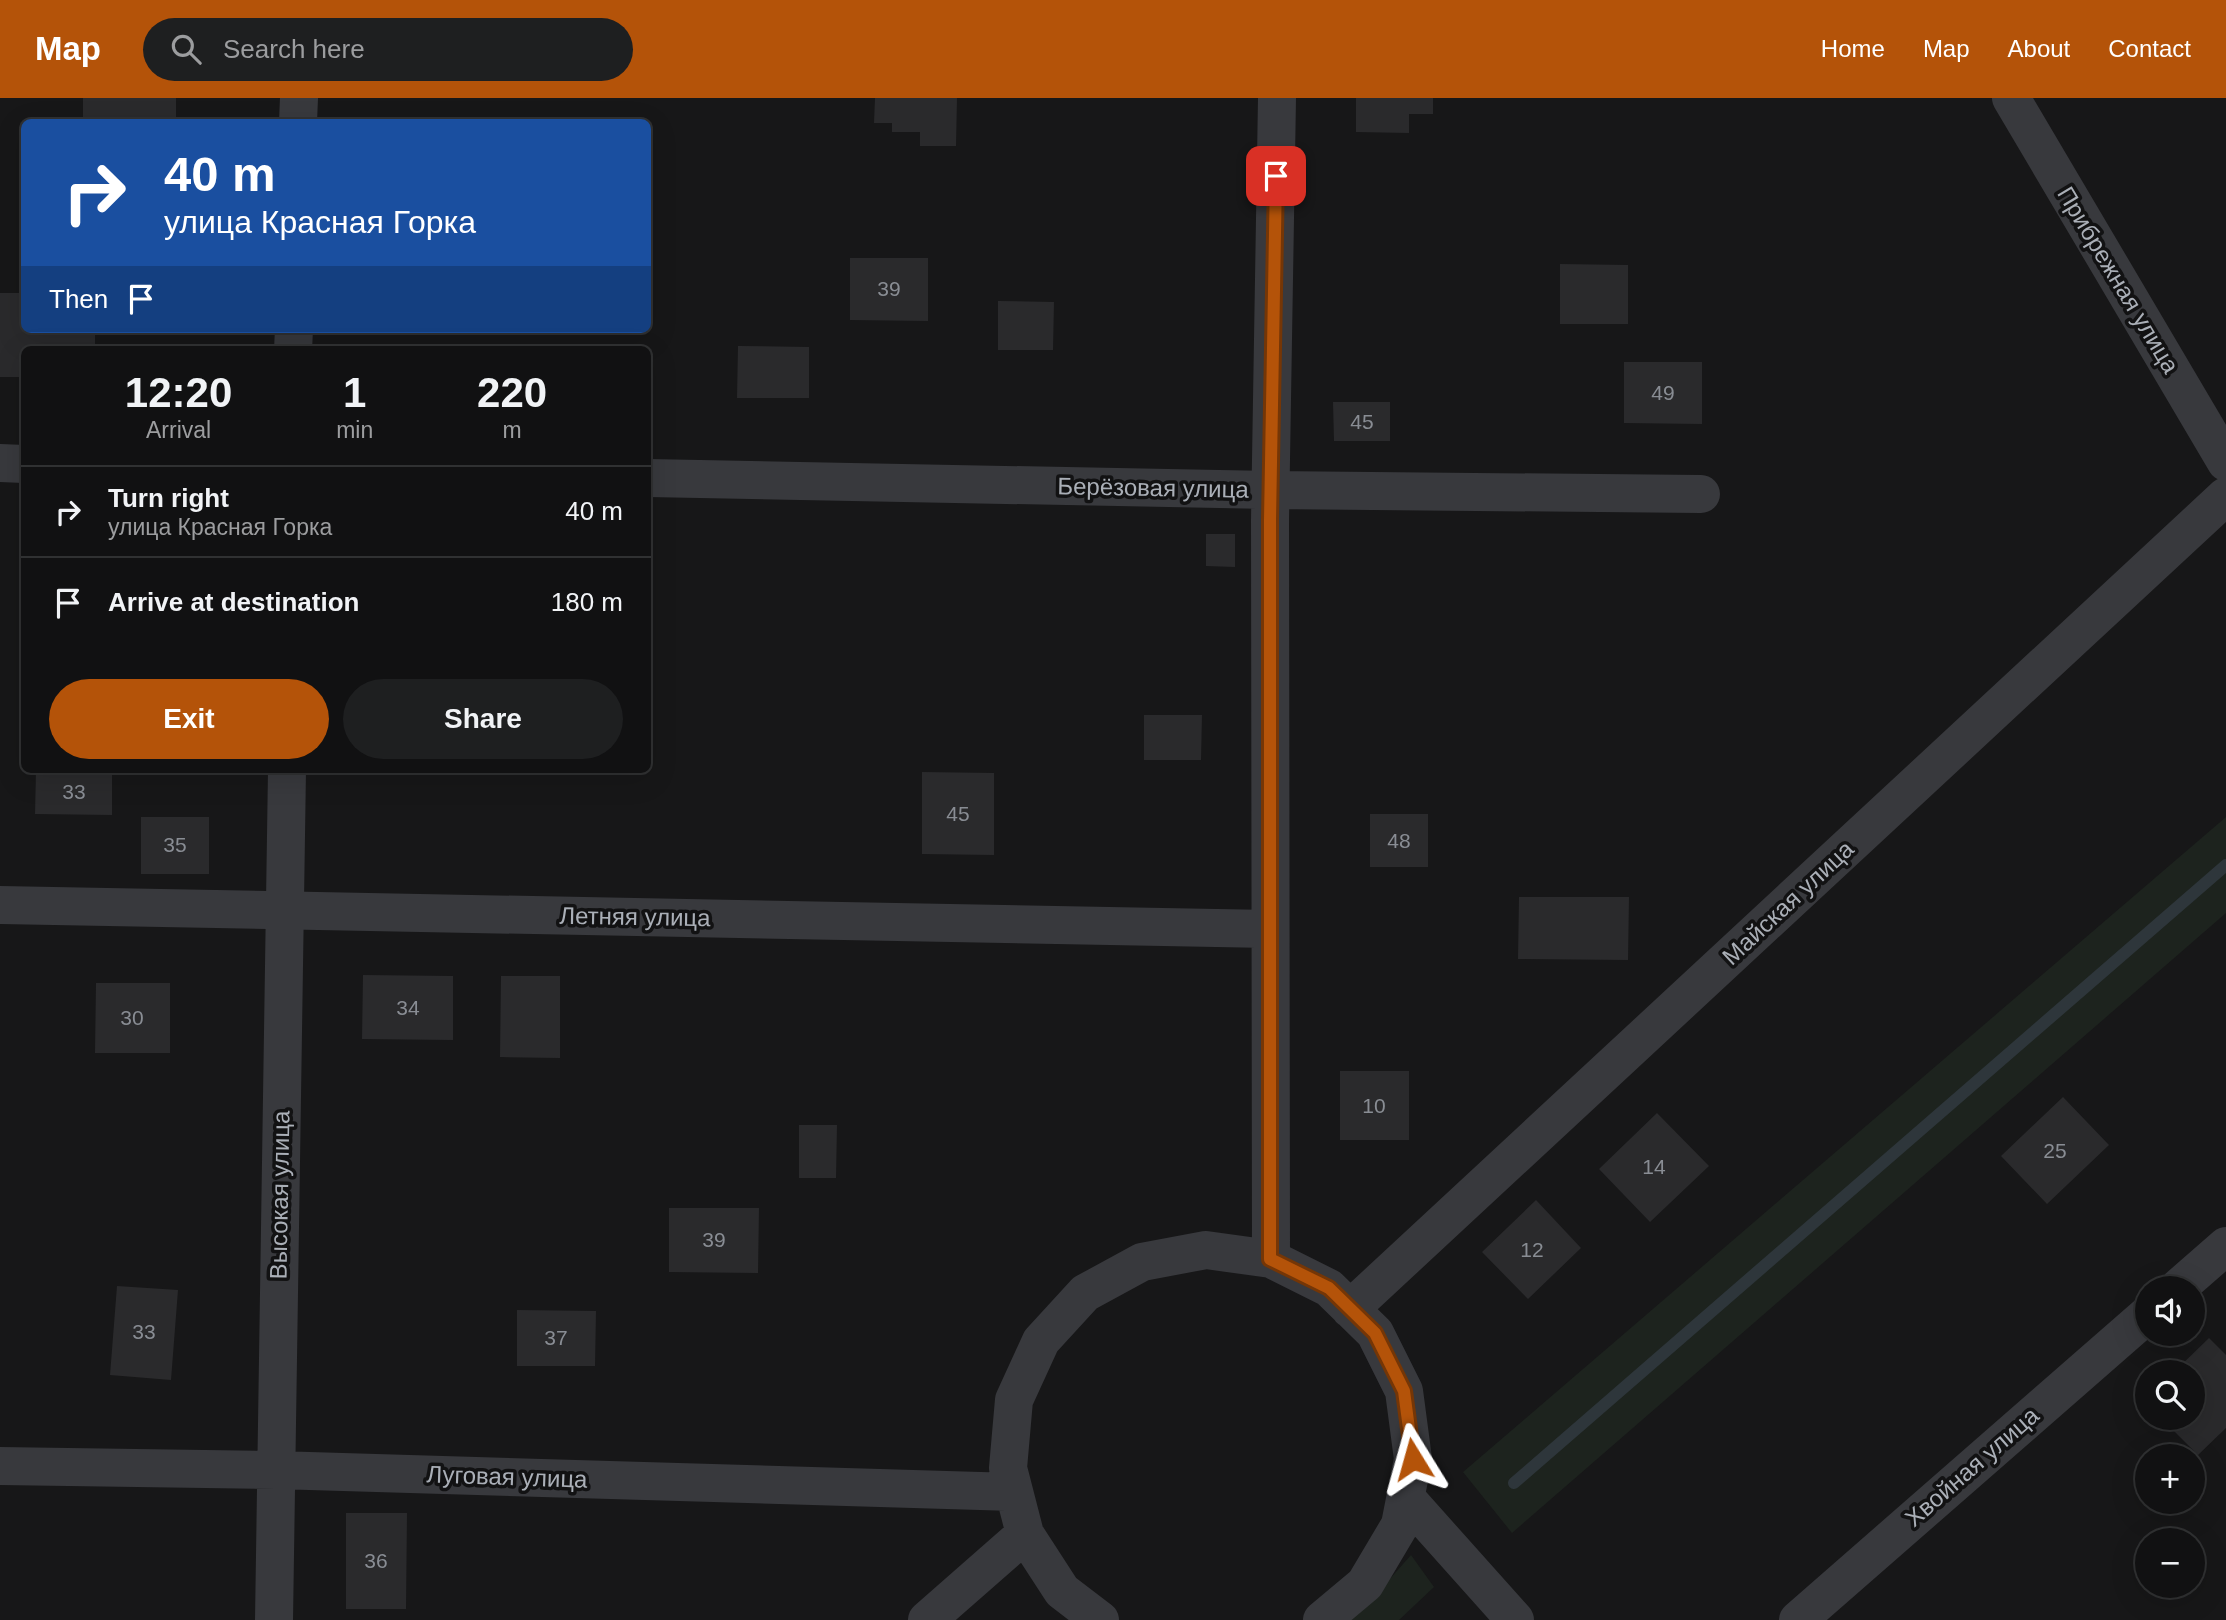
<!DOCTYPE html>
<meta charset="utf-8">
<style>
body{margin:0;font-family:Helvetica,sans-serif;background:#1e1f20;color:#f1f3f6;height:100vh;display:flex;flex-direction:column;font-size:26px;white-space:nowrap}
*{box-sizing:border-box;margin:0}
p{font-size:23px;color:#9c9d9f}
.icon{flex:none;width:38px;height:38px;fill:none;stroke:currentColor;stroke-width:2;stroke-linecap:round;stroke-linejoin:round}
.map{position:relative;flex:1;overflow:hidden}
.drawer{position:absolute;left:21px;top:248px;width:630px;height:427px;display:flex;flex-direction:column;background:#111112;border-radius:10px;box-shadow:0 7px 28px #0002,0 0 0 2px #303132}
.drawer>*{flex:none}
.banner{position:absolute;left:21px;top:21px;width:630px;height:214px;border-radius:10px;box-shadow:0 7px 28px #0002,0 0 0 2px #303132;background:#1a4fa0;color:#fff;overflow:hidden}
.controls{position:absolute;left:2135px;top:1178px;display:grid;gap:14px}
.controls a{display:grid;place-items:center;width:70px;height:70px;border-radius:50%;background:#111112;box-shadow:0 7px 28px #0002,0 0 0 2px #303132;font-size:35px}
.pin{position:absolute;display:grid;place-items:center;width:60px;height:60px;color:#fff;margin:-30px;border-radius:14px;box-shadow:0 4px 10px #0006}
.me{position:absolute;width:77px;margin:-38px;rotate:352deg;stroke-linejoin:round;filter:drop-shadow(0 0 5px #0008)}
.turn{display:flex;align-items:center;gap:24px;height:147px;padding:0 28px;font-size:32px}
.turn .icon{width:91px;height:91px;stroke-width:2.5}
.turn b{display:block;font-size:49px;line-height:60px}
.then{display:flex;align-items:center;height:66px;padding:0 28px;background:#0003;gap:14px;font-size:26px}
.eta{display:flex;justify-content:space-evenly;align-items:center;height:119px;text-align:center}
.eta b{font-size:42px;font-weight:800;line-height:49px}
.cta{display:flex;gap:14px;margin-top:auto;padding:14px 28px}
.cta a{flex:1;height:80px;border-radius:42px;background:#b45309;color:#fff;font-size:28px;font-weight:800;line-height:80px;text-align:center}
.cta a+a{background:#1e1f20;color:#f1f3f6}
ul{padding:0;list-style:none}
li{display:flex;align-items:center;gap:21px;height:91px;padding:0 28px;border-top:2px solid #303132}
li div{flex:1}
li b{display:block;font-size:26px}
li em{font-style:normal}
header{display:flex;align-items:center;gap:42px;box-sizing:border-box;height:98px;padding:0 35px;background:#b45309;color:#fff}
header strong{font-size:33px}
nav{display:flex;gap:38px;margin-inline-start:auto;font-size:24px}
.search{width:490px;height:63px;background:#1e1f20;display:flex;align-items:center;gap:18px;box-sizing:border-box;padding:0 24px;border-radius:38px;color:#9c9d9f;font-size:26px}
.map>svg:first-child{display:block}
.green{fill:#1d231e}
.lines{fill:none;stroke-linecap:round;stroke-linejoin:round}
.stream{stroke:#2e363b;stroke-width:12}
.building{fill:#2a2a2c}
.minor{stroke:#38393d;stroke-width:38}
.route-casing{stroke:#753606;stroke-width:18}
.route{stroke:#b45309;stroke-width:12}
.labels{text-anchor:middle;stroke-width:7;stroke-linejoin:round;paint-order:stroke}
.number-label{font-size:21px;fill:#898d94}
.street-label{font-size:24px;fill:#aaafb7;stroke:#121213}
</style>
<header>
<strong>Map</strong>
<div class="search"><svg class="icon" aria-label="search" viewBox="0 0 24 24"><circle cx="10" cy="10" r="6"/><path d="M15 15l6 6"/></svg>Search here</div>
<nav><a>Home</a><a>Map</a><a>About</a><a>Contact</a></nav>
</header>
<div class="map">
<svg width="2226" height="1522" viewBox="0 0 2226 1522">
<rect width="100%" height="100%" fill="#171718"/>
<!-- green -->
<path class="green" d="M2226,719v96l-714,620 -49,-61z
M1411,1457l23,32 -35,33h-52l19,-14z"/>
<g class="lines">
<!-- stream -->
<path class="stream" d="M1514,1385l712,-618"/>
</g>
<!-- building -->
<path class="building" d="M83,0h93v24h-93z
M875,0h82l-1,48h-36v-14h-28v-9h-18z
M1356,0h77v16h-24v19l-53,-1z
M850,160h78v63l-78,-1z
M1560,166l68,1v59h-68z
M0,195h24v36h71v21h-71v27h-24z
M998,203l56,1 -1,48h-55z
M738,248l71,1v51h-72z
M1624,264h78v62l-78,-1z
M1333,304h57v39h-56z
M1206,436h29v33l-29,-1z
M1144,617h58l-1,45h-57z
M36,672h76v45l-77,-1z
M922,674l72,1v82l-72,-1z
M1370,716h58v53h-58z
M141,719h68v57h-68z
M1519,799h110l-1,63 -110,-1z
M363,877l90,1v64l-91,-1z
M501,878h59v82l-60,-1z
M96,885h74v70h-75z
M1340,973h69v69h-69z
M2063,999l46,48 -62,59 -46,-48z
M1657,1015l52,53 -59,56 -51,-53z
M799,1027h38l-1,53h-37z
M1536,1102l45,48 -53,51 -46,-47z
M669,1110h90l-1,65 -89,-1z
M117,1188l61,4 -7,90 -61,-5z
M517,1212l79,1 -1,55h-78z
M2209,1240l17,17v73l-28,27 -37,-37h32v-46h-19z
M346,1415h61l-1,96h-60z"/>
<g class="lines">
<!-- minor -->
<path class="minor" d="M2011,0l215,364
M298,24l1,-24
M293,252l1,-21
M0,365l24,1
M648,380l622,12 431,4
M0,807l1270,24
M1271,1161l-1,-739 7,-422
M2178,1190l48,-42
M1350,1211l876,-813
M0,1368l276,4 738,22
M1406,1400l109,122
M274,1522l13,-850
M927,1522l98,-86
M1100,1522l-38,-29 -37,-57 -17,-66 6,-68 27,-59 44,-48 57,-31 64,-12 65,9 58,29 46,45 29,58 9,68 -13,66 -35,59 -43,36
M1798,1522l349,-305"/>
</g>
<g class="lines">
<defs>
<path id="route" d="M1276,78l-6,344v739l59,29 46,45 29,58 9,68"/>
</defs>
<!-- route casing -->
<use href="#route" class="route-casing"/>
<!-- route -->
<use href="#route" class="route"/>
</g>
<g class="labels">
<!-- number labels -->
<g class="number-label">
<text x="889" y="198">39</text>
<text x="1663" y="302">49</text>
<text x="1362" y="331">45</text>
<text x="74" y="701">33</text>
<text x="958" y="723">45</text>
<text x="1399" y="750">48</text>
<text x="175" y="754">35</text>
<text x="408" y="917">34</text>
<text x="132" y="927">30</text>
<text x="1374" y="1015">10</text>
<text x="2055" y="1060">25</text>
<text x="1654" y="1076">14</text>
<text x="714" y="1149">39</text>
<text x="1532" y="1159">12</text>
<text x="144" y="1241">33</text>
<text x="556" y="1247">37</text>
<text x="376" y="1470">36</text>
</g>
<!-- street labels -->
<g class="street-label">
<text transform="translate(2118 182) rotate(59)" y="8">Прибрежная улица</text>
<text transform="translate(1153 390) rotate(1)" y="8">Берёзовая улица</text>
<text transform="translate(1788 805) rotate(-43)" y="8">Майская улица</text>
<text transform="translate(635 819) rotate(1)" y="8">Летняя улица</text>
<text transform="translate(280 1097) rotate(-89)" y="8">Высокая улица</text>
<text transform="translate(1972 1369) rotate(-41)" y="8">Хвойная улица</text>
<text transform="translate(507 1379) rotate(2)" y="8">Луговая улица</text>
</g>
</g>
</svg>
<div class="controls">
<a><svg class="icon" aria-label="sound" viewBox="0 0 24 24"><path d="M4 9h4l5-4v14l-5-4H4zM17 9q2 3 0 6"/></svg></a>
<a><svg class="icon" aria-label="search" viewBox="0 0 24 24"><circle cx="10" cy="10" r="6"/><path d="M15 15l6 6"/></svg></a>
<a>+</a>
<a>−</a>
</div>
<div class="pin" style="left:1276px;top:78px;background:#d93025"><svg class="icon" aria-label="arrive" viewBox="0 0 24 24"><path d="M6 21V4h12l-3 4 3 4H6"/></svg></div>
<svg class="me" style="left:1413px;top:1361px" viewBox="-20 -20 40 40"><path d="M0-17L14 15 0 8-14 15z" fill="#b45309" stroke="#fff" stroke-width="4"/></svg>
<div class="banner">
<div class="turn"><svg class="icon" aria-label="right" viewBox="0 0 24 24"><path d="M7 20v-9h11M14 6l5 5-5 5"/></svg><div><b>40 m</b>улица Красная Горка</div></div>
<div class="then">Then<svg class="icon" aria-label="arrive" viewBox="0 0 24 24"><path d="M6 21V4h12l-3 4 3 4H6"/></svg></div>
</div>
<section class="drawer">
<div class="eta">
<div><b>12:20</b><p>Arrival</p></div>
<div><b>1</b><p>min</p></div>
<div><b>220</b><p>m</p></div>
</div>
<ul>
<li><svg class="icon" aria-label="right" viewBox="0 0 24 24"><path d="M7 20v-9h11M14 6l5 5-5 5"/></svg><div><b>Turn right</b><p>улица Красная Горка</p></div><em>40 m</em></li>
<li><svg class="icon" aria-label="arrive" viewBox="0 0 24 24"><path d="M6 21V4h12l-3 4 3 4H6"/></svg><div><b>Arrive at destination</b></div><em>180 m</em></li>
</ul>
<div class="cta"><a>Exit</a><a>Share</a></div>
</section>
</div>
